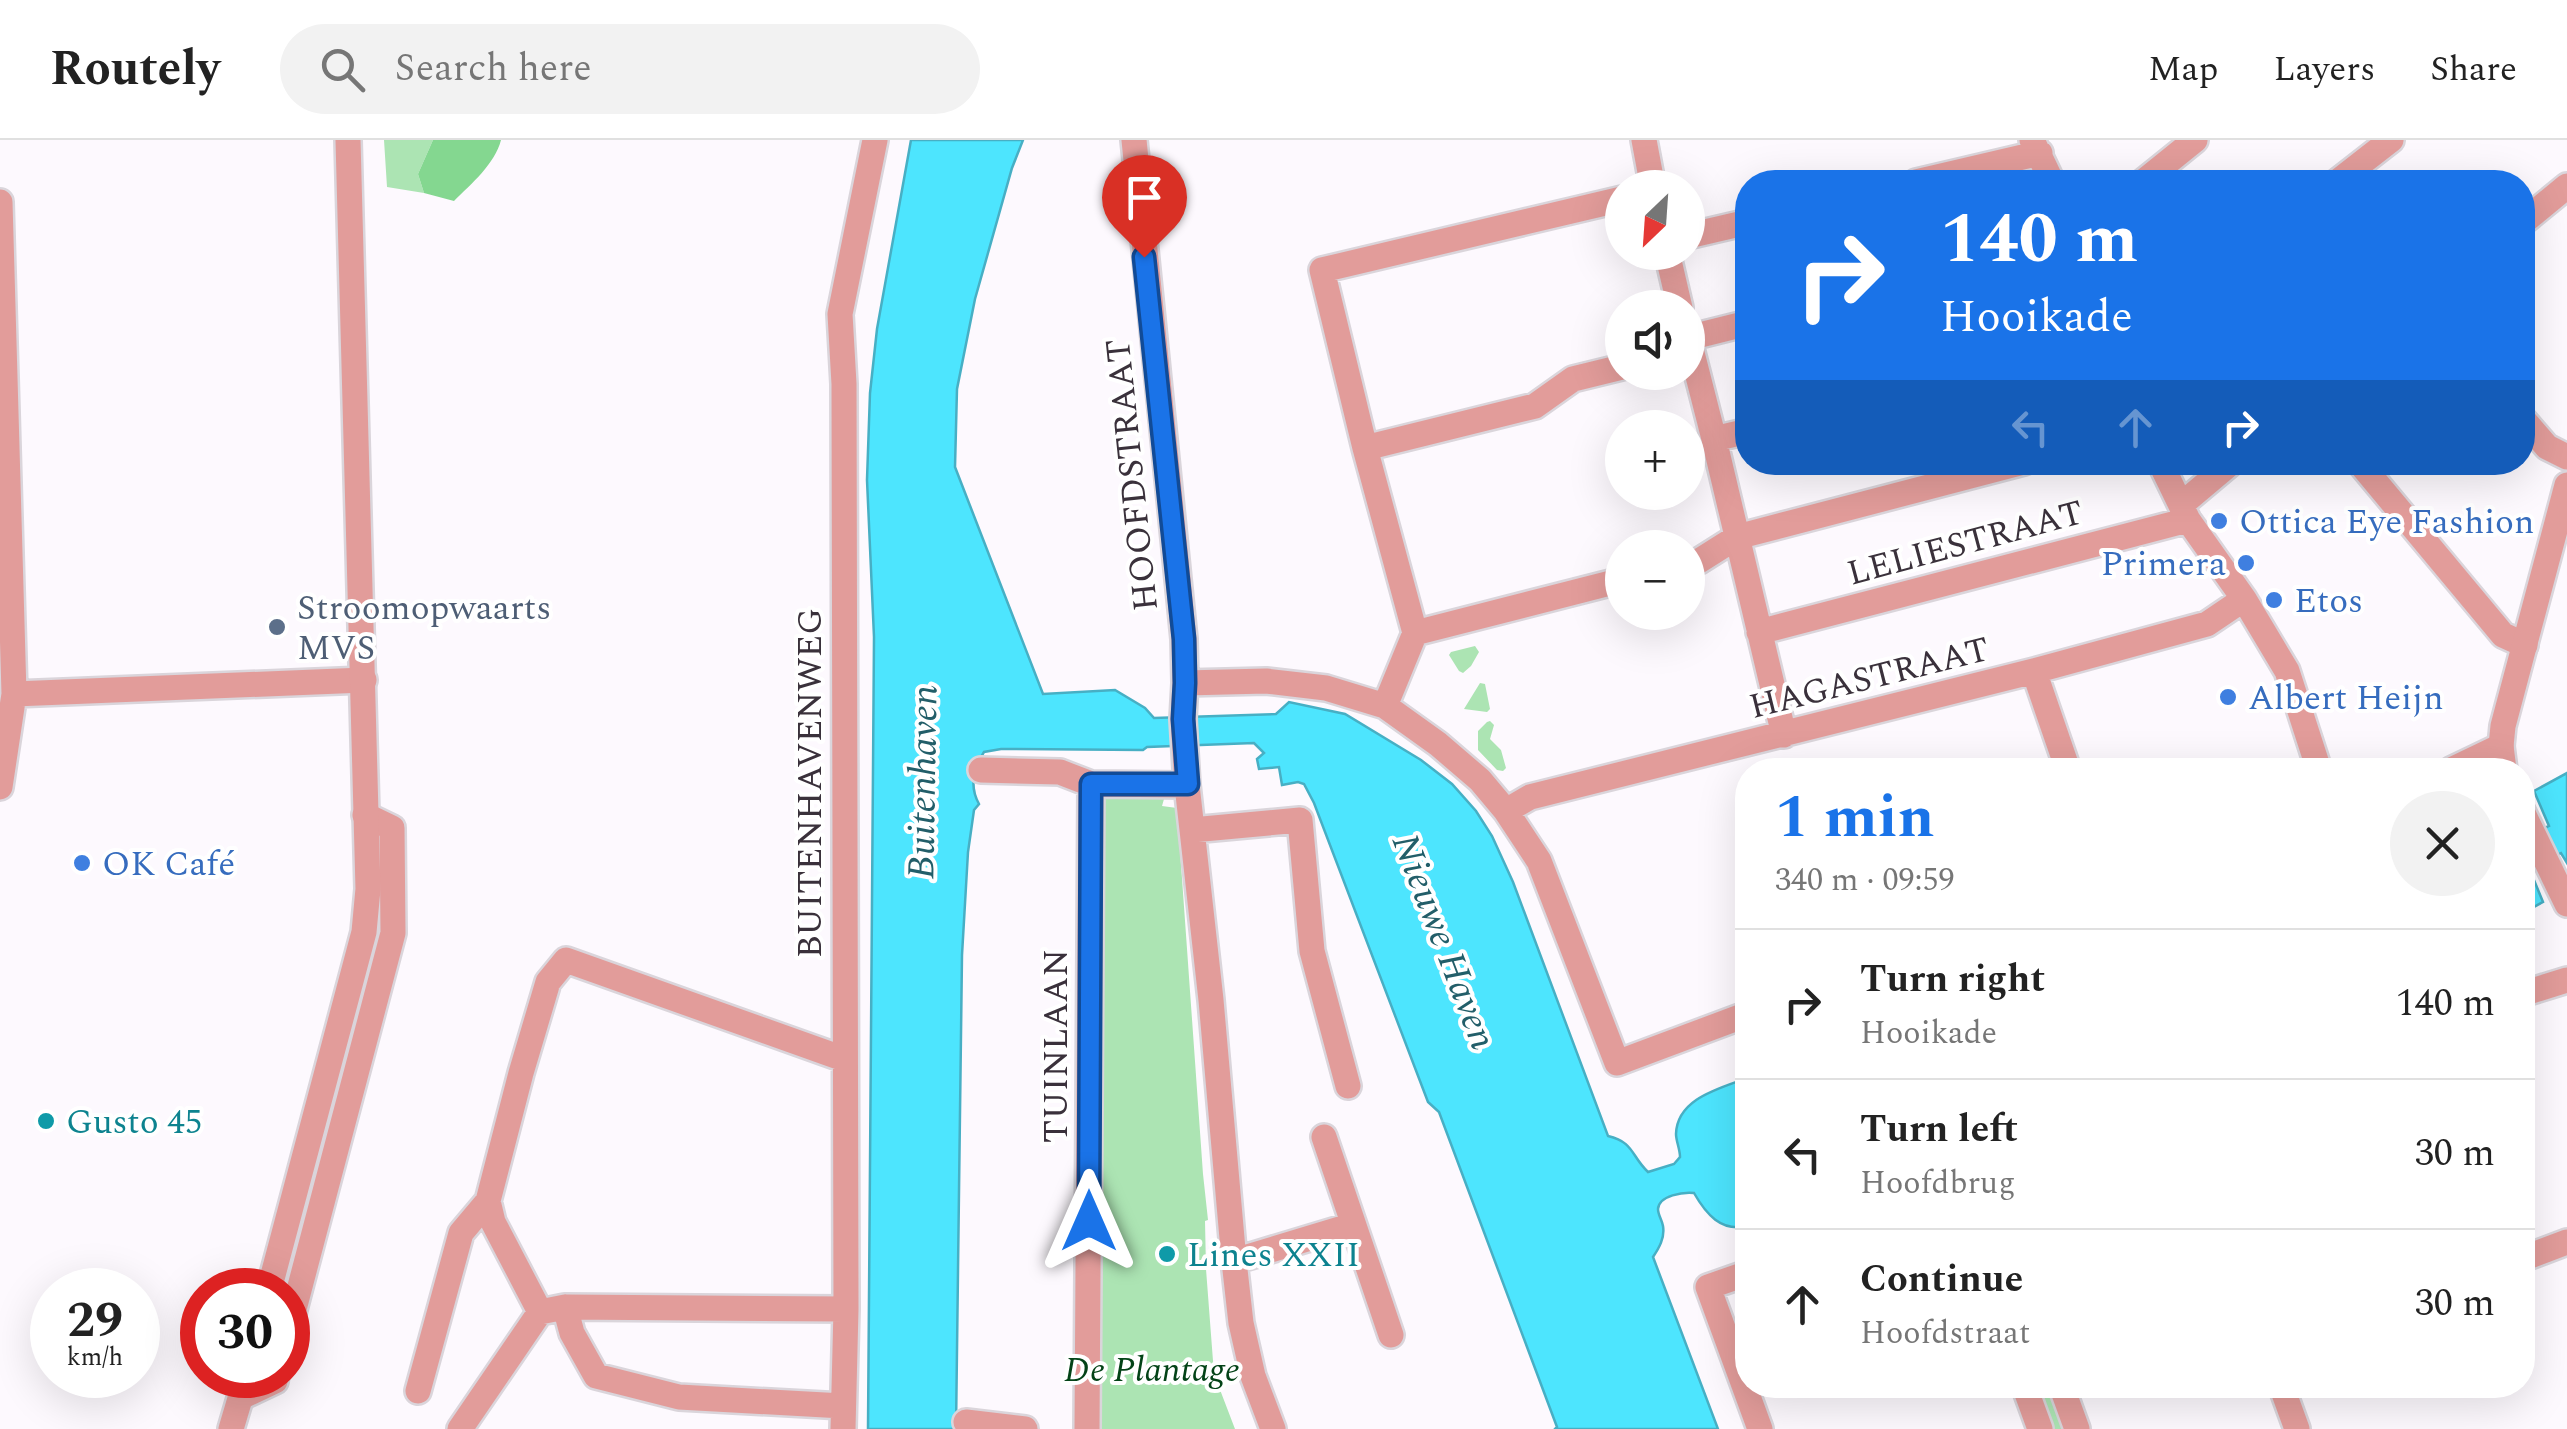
<!DOCTYPE html>
<meta charset="utf-8">
<style>
body{margin:0;font-family:Spectral,serif;background:#f2f2f2;color:#222;height:100vh;display:flex;flex-direction:column;font-size:38px;white-space:nowrap}
*{box-sizing:border-box;margin:0}
p{font-size:32px;color:#767676}
.icon{flex:none;width:55px;height:55px;fill:none;stroke:currentColor;stroke-width:2;stroke-linecap:round;stroke-linejoin:round}
.map{position:relative;flex:1;overflow:hidden}
.panel{position:absolute;left:1735px;top:618px;width:800px;height:640px;display:flex;flex-direction:column;background:#fff;border-radius:40px;box-shadow:0 10px 40px #0002}
.panel>*{flex:none}
.top-card{position:absolute;left:1735px;top:30px;width:800px;height:305px;border-radius:40px;box-shadow:0 10px 40px #0002;background:#1a73e8;color:#fff;overflow:hidden}
.needle{width:65px;rotate:205deg}
.tools{position:absolute;left:1605px;top:30px;display:grid;gap:20px}
.tools a{display:grid;place-items:center;width:100px;height:100px;border-radius:50%;background:#fff;box-shadow:0 10px 40px #0002;font-size:50px}
.speed{position:absolute;left:30px;top:1128px;display:flex;gap:20px;font-size:50px;font-weight:700;text-align:center}
.speed>*{display:grid;place-content:center;width:130px;height:130px;border-radius:50%;background:#fff;box-shadow:0 10px 40px #0002;line-height:1}
.speed small{font-size:25px;font-weight:400}
.speed .limit{border:15px solid #d22;background:#fff;color:#111}
.pin{position:absolute;display:grid;place-items:center;width:85px;height:85px;color:#fff;margin:-102px -42px;border-radius:50% 50% 50% 0;rotate:-45deg;box-shadow:0 0 10px #0007}
.pin .icon{rotate:45deg}
.me{position:absolute;width:110px;margin:-55px;rotate:0deg;stroke-linejoin:round;filter:drop-shadow(0 0 8px #0008)}
.turn{display:flex;align-items:center;gap:35px;height:210px;padding:0 40px;font-size:45px}
.turn .icon{width:130px;height:130px;stroke-width:2.5}
.turn b{display:block;font-size:70px;line-height:85px}
.lanes{display:flex;align-items:center;height:95px;padding:0 40px;background:#0003;justify-content:center;gap:50px;direction:ltr}
.lanes .off{opacity:.35}
.round{display:grid;place-items:center;flex:none;width:105px;height:105px;border-radius:52px;background:#f2f2f2}
.head{display:flex;align-items:center;justify-content:space-between;height:170px;padding:0 40px}
h1{font-size:60px;font-weight:700;line-height:75px;color:#1a73e8}
ul{padding:0;list-style:none}
li{display:flex;align-items:center;gap:30px;height:150px;padding:0 40px;border-top:2px solid #e0e0e0}
li div{flex:1}
li b{display:block;font-size:38px}
li em{font-style:normal}
header{display:flex;align-items:center;gap:60px;box-sizing:border-box;height:140px;padding:0 50px;background:#fff;border-bottom:2px solid #e0e0e0}
header strong{font-size:48px}
nav{display:flex;gap:55px;margin-inline-start:auto;font-size:35px}
.search{width:700px;height:90px;background:#f2f2f2;display:flex;align-items:center;gap:25px;box-sizing:border-box;padding:0 35px;border-radius:55px;color:#767676;font-size:38px}
.map>svg:first-child{display:block}
.green{fill:#ace4b3}
.forest{fill:#84d790}
.water{fill:#4de5fe;stroke:#47afc4;stroke-width:2.5}
.lines{fill:none;stroke-linecap:round;stroke-linejoin:round}
.minor-casing{stroke:#dad5db;stroke-width:30}
.tertiary-casing{stroke:#dad5db;stroke-width:30}
.minor{stroke:#e29c9a;stroke-width:25}
.tertiary{stroke:#e29c9a;stroke-width:25}
.route-casing{stroke:#114b97;stroke-width:25}
.route{stroke:#1a73e8;stroke-width:18}
.shop-dot{fill:#3f7fe0;stroke:#fff;stroke-width:4}
.service-dot{fill:#5c6f8a;stroke:#fff;stroke-width:4}
.culture-dot{fill:#0f9aa8;stroke:#fff;stroke-width:4}
.labels{text-anchor:middle;stroke-width:8;stroke-linejoin:round;paint-order:stroke}
.street-label{font-size:35px;fill:#3a313b;stroke:#fff}
.shop-label{font-size:35px;fill:#366cbe;stroke:#fff;text-anchor:start}
.service-label{font-size:35px;fill:#4e5e75;stroke:#fff;text-anchor:start}
.culture-label{font-size:35px;fill:#0d838f;stroke:#fff;text-anchor:start}
.park-label{font-size:35px;font-style:italic;fill:#034317;stroke:#fff}
.water-label{font-size:38px;font-style:italic;fill:#225e69;stroke:#fff}
</style>
<header>
<strong>Routely</strong>
<div class="search"><svg class="icon" aria-label="search" viewBox="0 0 24 24"><circle cx="10" cy="10" r="6"/><path d="M15 15l6 6"/></svg>Search here</div>
<nav><a>Map</a><a>Layers</a><a>Share</a></nav>
</header>
<div class="map">
<svg width="2567" height="1289" viewBox="0 0 2567 1289">
<rect width="100%" height="100%" fill="#fdf9fe"/>
<!-- green -->
<path class="green" d="M384,0h49l-15,34 6,19 -37,-6z
M1475,506l4,6 -8,14 -8,7 -4,-2 -10,-16 2,-3z
M1480,543l5,1 5,25 -3,3 -23,-3z
M1490,581l4,4 -4,14 11,11 5,18 -3,3 -6,-1 -19,-20v-19l9,-9z
M1104,652l60,7 -2,7 15,2 26,366 5,46 -3,1 1,48 8,105 21,55h-143z
M2030,1245h24l17,44h-24z"/>
<!-- forest -->
<path class="forest" d="M433,0h68c-6,24 -30,44 -47,61l-30,-8 -6,-19z"/>
<!-- water -->
<path class="water" d="M911,0h112l-11,28 -37,131 -18,90 -2,78 88,227 72,-4 30,18 9,10 122,-4 13,-12 56,12 76,46 31,24 24,27 16,25 21,46 95,254c26,6 23,20 40,36l26,-8 6,-7c0,-8 -4,-16 -4,-23 1,-36 45,-46 71,-56v148c-26,6 -41,-12 -53,-33 -10,-1 -35,2 -36,16 0,6 4,11 5,17 2,12 -4,22 -10,31l65,172h-163l2,-2 -118,-315 -11,-10 -114,-299 -10,-19 -6,-2 -16,3 -3,-18 -20,2 -2,-10 7,-6 -10,-10 -107,4 -4,3 -142,-1 -17,3c-11,17 -15,34 -5,52l-5,6 -6,42 -6,103 -6,474h-88l6,-792 -7,-157 3,-87 7,-64z
M2567,633v90l-6,-10 -32,15 14,34 -20,11 -1,-74 27,-13 -15,-35z"/>
<g class="lines">
<defs>
<path id="minor" d="M1134,0l50,499 1,44 -2,36 4,66 24,215 23,261 7,62 12,53 20,53
M1644,0l9,48
M2032,0l20,42
M1916,42l124,-29
M2143,42l52,-42
M2337,42l54,-42
M0,62l14,492 -14,93
M2522,83l45,-37
M1688,96l60,-14
M1667,112l13,56
M1688,197l26,102 70,296
M1688,198l60,-15
M2522,278l25,29 20,10
M1714,299l34,-8
M1365,308l170,-42 38,-27 49,-12
M2160,322l28,58 56,79 43,72 32,99
M2359,322l144,173 22,10
M2182,364l50,-42
M1688,424l11,-3 38,-24 287,-75
M1759,492l429,-112
M1415,493l-50,-185 -43,-178 300,-71
M1415,493l207,-53
M2034,531l34,99
M1185,543l81,-2 60,7 59,18 53,38 42,36 26,31 33,50 78,202 131,-49
M14,554l350,-14
M1385,566l30,-73
M981,630l79,2 31,12 96,1
M2451,630l50,-24
M1506,671l24,-14 504,-126 173,-47 37,-25
M1192,690l108,-10 12,131 36,135
M2522,854l45,-14
M1324,997l67,198
M488,1061l5,21 47,90
M2522,1119l45,-17
M1234,1121l119,-36
M1748,1133l-40,14 52,142
M565,1167l7,26 24,43 83,21 164,9
M288,1192l105,-399 -1,-105 -27,-13
M2024,1245l16,44
M2061,1245l16,44
M2281,1245l16,44
M418,1251l43,-158 27,-32 33,-128 27,-91 18,-22 278,99
M241,1257l34,-16 1,-6
M966,1282l59,7
M460,1289l80,-117 25,-5 281,2
M843,1289l3,-120 -2,-925 -4,-70 35,-174
M1087,1289l4,-645"/>
<path id="tertiary" d="M2504,630l-3,-24 2,-20 64,-241
M2522,671l45,93
M269,1150l95,-358 4,-43 -20,-749
M231,1289l16,-54"/>
</defs>
<!-- minor casing -->
<use href="#minor" class="minor-casing"/>
<!-- tertiary casing -->
<use href="#tertiary" class="tertiary-casing"/>
<!-- minor -->
<use href="#minor" class="minor"/>
<!-- tertiary -->
<use href="#tertiary" class="tertiary"/>
</g>
<g class="lines">
<defs>
<path id="route" d="M1089,1081l2,-437h97l-5,-65 2,-36 -1,-44 -40,-382"/>
</defs>
<!-- route casing -->
<use href="#route" class="route-casing"/>
<!-- route -->
<use href="#route" class="route"/>
</g>
<!-- markers -->
<g class="shop-dot">
<circle cx="2219" cy="381" r="10"/>
<circle cx="2246" cy="423" r="10"/>
<circle cx="2274" cy="460" r="10"/>
<circle cx="2228" cy="557" r="10"/>
<circle cx="82" cy="723" r="10"/>
</g>
<circle class="service-dot" cx="277" cy="487" r="10"/>
<g class="culture-dot">
<circle cx="46" cy="981" r="10"/>
<circle cx="1167" cy="1114" r="10"/>
</g>
<g class="labels">
<!-- street labels -->
<g class="street-label">
<text transform="translate(1131 335) rotate(-96)" y="12">HOOFDSTRAAT</text>
<text transform="translate(1965 402) rotate(-15)" y="12">LELIESTRAAT</text>
<text transform="translate(1869 537) rotate(-14)" y="12">HAGASTRAAT</text>
<text transform="translate(809 643) rotate(-90)" y="12">BUITENHAVENWEG</text>
<text transform="translate(1055 906) rotate(-90)" y="12">TUINLAAN</text>
</g>
<!-- shop labels -->
<g class="shop-label">
<text x="2239" y="393">Ottica Eye Fashion</text>
<text x="2226" y="435" text-anchor="end">Primera</text>
<text x="2294" y="472">Etos</text>
<text x="2248" y="569">Albert Heijn</text>
<text x="102" y="735">OK Café</text>
</g>
<!-- service labels -->
<g class="service-label">
<text x="297" y="479">Stroomopwaarts<tspan x="297" dy="40">MVS</tspan></text>
</g>
<!-- culture labels -->
<g class="culture-label">
<text x="66" y="993">Gusto 45</text>
<text x="1187" y="1126">Lines XXII</text>
</g>
<!-- park labels -->
<g class="park-label">
<text x="1152" y="1241">De Plantage</text>
</g>
<!-- water labels -->
<g class="water-label">
<text transform="translate(922 642) rotate(-89)" y="13">Buitenhaven</text>
<text transform="translate(1445 801) rotate(69)" y="13">Nieuwe Haven</text>
</g>
</g>
</svg>
<div class="tools">
<a><svg class="needle" viewBox="-14 -14 28 28"><path d="M0-13l5 13h-10z" fill="#e53935"/><path d="M0 13l5-13h-10z" fill="#767676"/></svg></a>
<a><svg class="icon" aria-label="sound" viewBox="0 0 24 24"><path d="M4 9h4l5-4v14l-5-4H4zM17 9q2 3 0 6"/></svg></a>
<a>+</a>
<a>−</a>
</div>
<div class="speed"><div>29<small>km/h</small></div><div class="limit">30</div></div>
<div class="pin" style="left:1144px;top:117px;background:#d93025"><svg class="icon" aria-label="arrive" viewBox="0 0 24 24"><path d="M6 21V4h12l-3 4 3 4H6"/></svg></div>
<svg class="me" style="left:1089px;top:1081px" viewBox="-20 -20 40 40"><path d="M0-17L14 15 0 8-14 15z" fill="#1a73e8" stroke="#fff" stroke-width="4"/></svg>
<div class="top-card">
<div class="turn"><svg class="icon" aria-label="right" viewBox="0 0 24 24"><path d="M7 20v-9h11M14 6l5 5-5 5"/></svg><div><b>140 m</b>Hooikade</div></div>
<div class="lanes"><svg class="icon off" aria-label="left" viewBox="0 0 24 24"><path d="M17 20v-9H6M10 6l-5 5 5 5"/></svg><svg class="icon off" aria-label="ahead" viewBox="0 0 24 24"><path d="M12 20V5M6 11l6-6 6 6"/></svg><svg class="icon" aria-label="right" viewBox="0 0 24 24"><path d="M7 20v-9h11M14 6l5 5-5 5"/></svg></div>
</div>
<section class="panel">
<div class="head"><div><h1>1 min</h1><p>340 m · 09:59</p></div><a class="round"><svg class="icon" aria-label="close" viewBox="0 0 24 24"><path d="M6 6l12 12M18 6L6 18"/></svg></a></div>
<ul>
<li><svg class="icon" aria-label="right" viewBox="0 0 24 24"><path d="M7 20v-9h11M14 6l5 5-5 5"/></svg><div><b>Turn right</b><p>Hooikade</p></div><em>140 m</em></li>
<li><svg class="icon" aria-label="left" viewBox="0 0 24 24"><path d="M17 20v-9H6M10 6l-5 5 5 5"/></svg><div><b>Turn left</b><p>Hoofdbrug</p></div><em>30 m</em></li>
<li><svg class="icon" aria-label="ahead" viewBox="0 0 24 24"><path d="M12 20V5M6 11l6-6 6 6"/></svg><div><b>Continue</b><p>Hoofdstraat</p></div><em>30 m</em></li>
</ul>
</section>
</div>
